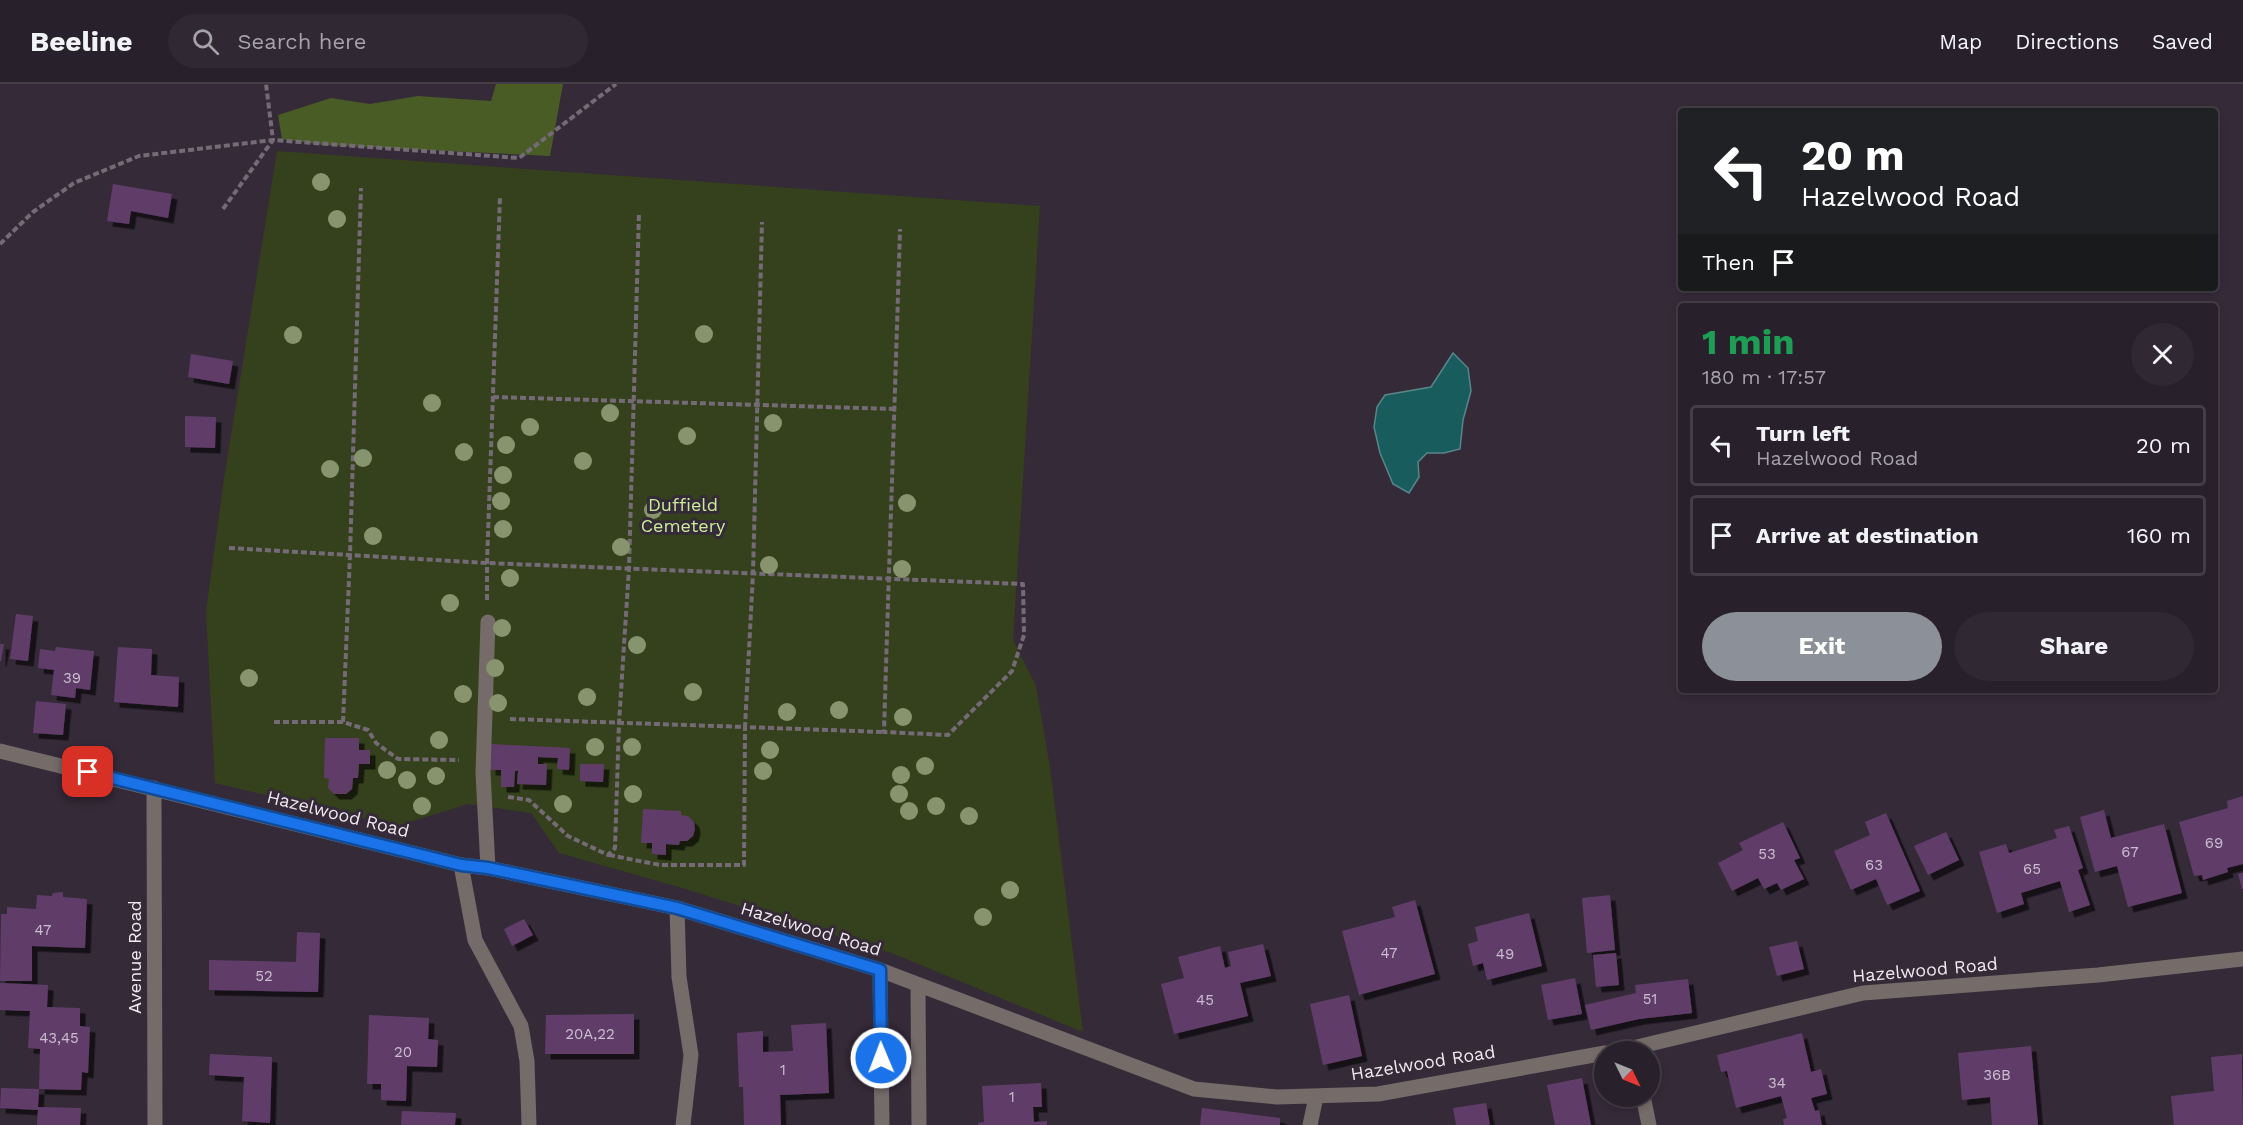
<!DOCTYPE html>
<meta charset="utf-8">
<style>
body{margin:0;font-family:"Work Sans",sans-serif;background:#302832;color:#f1f3f6;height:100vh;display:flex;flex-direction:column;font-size:22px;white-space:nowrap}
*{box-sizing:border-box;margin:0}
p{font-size:20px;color:#a5a3a8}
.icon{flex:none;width:33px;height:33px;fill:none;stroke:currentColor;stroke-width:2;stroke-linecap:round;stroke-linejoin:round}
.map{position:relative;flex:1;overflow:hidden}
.drawer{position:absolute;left:1678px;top:219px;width:540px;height:390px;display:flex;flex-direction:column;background:#28202a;border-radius:6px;box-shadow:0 3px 9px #0003,0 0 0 2px #443e47}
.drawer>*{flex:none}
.hud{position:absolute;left:1678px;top:24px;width:540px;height:183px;border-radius:6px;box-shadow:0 3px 9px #0003,0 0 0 2px #443e47;background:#202124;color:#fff;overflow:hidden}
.needle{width:39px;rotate:133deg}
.fabs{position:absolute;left:1594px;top:957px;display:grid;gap:12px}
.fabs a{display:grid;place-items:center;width:66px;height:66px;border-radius:50%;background:#28202a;box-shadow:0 3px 9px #0003,0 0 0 2px #443e47;font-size:30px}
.pin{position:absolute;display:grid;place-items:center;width:51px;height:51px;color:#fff;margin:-26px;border-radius:12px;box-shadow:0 3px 9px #0006}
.me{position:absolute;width:66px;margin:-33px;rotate:359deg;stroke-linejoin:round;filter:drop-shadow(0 0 4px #0008)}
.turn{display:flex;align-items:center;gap:21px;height:126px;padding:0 24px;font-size:27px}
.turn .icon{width:78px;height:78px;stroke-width:2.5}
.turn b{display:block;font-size:42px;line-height:51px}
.then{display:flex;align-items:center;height:57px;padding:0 24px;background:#0003;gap:12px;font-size:22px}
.round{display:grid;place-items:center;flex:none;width:63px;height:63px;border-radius:32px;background:#302832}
.overview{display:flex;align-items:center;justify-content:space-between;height:102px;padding:0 24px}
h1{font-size:36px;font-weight:700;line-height:45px;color:#1e9e55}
.button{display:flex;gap:12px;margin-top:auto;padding:12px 24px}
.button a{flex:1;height:69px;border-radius:36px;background:#8c9099;color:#fff;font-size:24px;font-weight:700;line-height:69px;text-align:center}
.button a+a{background:#302832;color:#f1f3f6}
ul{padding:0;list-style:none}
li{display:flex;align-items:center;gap:18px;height:81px;margin:0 12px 9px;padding:0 12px;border:3px solid #443e47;border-radius:6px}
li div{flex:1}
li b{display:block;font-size:22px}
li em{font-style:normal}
header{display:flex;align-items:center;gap:36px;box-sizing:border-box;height:84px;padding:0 30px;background:#28202a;border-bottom:2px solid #443e47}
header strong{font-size:28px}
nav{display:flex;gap:33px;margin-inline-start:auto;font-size:21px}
.search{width:420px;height:54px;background:#302832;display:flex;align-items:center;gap:15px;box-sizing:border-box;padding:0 21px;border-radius:33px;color:#a5a3a8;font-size:22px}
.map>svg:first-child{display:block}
.green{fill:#34411c}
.forest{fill:#495c26}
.water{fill:#185c5d;stroke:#588689;stroke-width:1.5}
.building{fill:#603d69;filter:url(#shadow)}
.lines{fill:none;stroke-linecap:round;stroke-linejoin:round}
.path{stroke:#756b77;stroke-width:4;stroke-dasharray:6 3;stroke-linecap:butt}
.minor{stroke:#756b69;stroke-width:15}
.tree{fill:#88946d}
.route-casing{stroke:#114b97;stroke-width:15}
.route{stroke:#1a73e8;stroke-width:10}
.labels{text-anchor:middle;stroke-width:6;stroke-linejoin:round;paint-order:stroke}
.number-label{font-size:15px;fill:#cbbdcf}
.park-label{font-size:18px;fill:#cbeb98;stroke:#352a38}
.street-label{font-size:18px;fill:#efe8f1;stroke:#352a38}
</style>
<header>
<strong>Beeline</strong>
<div class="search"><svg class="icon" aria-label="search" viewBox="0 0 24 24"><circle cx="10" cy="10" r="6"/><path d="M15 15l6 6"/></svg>Search here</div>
<nav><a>Map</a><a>Directions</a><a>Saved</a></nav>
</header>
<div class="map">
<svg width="2243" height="1041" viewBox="0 0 2243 1041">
<defs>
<filter id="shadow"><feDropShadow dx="5.5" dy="5.5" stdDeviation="0" flood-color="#0009"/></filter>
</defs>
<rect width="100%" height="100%" fill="#352a38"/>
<!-- green -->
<path class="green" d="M277,67l763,55 -27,434 23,46 14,81 33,265 -189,-78 -212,-66 -123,-35 -28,-40 -63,-9 -71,22 -182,-43 -9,-171 17,-127z"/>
<!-- forest -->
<path class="forest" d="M496,0h67l-13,72 -227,-11 -41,-6 -4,-24 53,-17 39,6 48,-8 73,5z"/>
<!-- water -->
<path class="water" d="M1453,269l15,15 3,23 -8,29 -3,29 -16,4h-17l-9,9 1,15 -10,16 -16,-9 -13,-31 -6,-26 3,-20 8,-12 46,-8z"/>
<!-- building -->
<path class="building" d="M113,100l59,10 -4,24 -37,-7 -2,13 -22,-3z
M191,270l42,7 -4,23 -41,-7z
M185,332l31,1 -1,31 -30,-1z
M16,530l17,2 -5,45 -18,-2z
M0,560h4l-3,17h-1z
M56,563l38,4 -4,39 -14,-2 -1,10 -24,-3 3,-25 -16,-2 2,-19 15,2z
M118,563l34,2 -1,26 28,2 -1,30 -64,-5z
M36,617l30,3 -3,31 -30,-2z
M325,654h34v12h11v14h-11l-1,14h-5l-1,11 -6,5h-12l-6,-6 1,-9 -5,-1z
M491,660l79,4 -1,22 -12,-1 1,-11 -20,-1v7h9l-1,21 -29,-1 1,-13h-3l-1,16h-13v-17h-11z
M580,680h24l-1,18 -23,-1z
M2243,712v68l-16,4 1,4 -25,8 -1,-5 -8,1 -15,-54 49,-14 -1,-7z
M643,725l38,2v4l7,1 6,6 1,7 -2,7 -6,5h-7l-1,4 -13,-1v11l-14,-1v-11h-11z
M2104,726l7,28 53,-14 18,69 -54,14 -11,-41 -22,6 -15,-55z
M1886,729l34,78 -33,14 -11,-26 -25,11 -17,-39 36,-16 -5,-13z
M1783,738l17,36 -6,2 10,19 -23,11 -4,-7 -13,6 -6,-11 -26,13 -14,-28 25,-13 -4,-7z
M2069,742l14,42 -5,2 12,35 -21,7 -9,-31 -39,12 3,11 -27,9 -18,-61 27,-8 3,9 48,-15 -3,-8z
M1946,748l13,28 -31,15 -14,-29z
M2243,789v16h-1l-4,-15z
M63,808v5l24,2 -2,49 -53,-2v35h-32l1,-67h6v-7l29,2 1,-14 15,1 1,-3z
M1610,811l5,55 -28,3 -5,-55z
M1415,816l20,74 -76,21 -17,-64 53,-14 -3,-10z
M1529,829l13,53 -55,14 -4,-17 -10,3 -5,-22 10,-3 -3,-14z
M524,835l9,16 -21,11 -8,-17z
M297,848l23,1 -2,59 -109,-2v-30l87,2z
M1797,857l7,28 -27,7 -8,-29z
M1263,860l8,32 -31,7 8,33 -74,18 -13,-50 23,-6 -6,-21 42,-11 5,22 6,-2 -3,-14z
M1616,869l3,32 -23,2 -3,-32z
M1575,894l7,36 -34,6 -7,-35z
M1688,895l4,34 -53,6 -48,11 -6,-25 51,-12 -1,-8z
M0,899l48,2 -1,22 33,1v18l10,1 -2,46 -6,-1 -1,18 -42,-1 -1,18 43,1 -1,17h-43l1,-15 -38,-2 1,-20 38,1 1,-40 -12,-1 2,-37 -30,-1z
M1349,911l13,61 -39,9 -13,-61z
M634,930v40h-89l1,-39z
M369,931l60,3 -1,21 10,1 -1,27 -30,-1 -1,35 -25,-1v-16h-14z
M826,939l3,70 -49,2 1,30h-37l-1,-38h-4l-2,-54 26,-2v21l30,-1 -2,-26z
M1802,949l9,39 10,-3 6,25 -16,4 4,13 4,-1 3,15h-38l-1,-6 4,-1 -6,-22 -45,12 -9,-37 -6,1 -4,-17z
M2031,962l7,79h-46l-2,-28 -28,3 -4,-47z
M210,970l62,3 -2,66 -28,-2 2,-44 -35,-2z
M2242,970l1,71h-69l-3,-29 43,-5 -3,-34z
M1582,994l9,47h-36l-8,-40z
M1041,999l1,24h-9l1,15 13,-1v4h-69v-2l6,-1 -2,-36z
M1486,1019l4,22h-34l-3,-17z
M1202,1024l78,10v7h-80z
M402,1027l54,2 -1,12h-54z"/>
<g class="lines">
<!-- path -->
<path class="path" d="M223,125l50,-69 -7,-56
M0,160l33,-32 41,-29 65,-27 134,-16 246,18 97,-74
M493,313l401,12
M229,464l258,15 536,21 1,51 -12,36 -64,64 -64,-3c5,-168 11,-335 16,-503
M487,516v-37l13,-367
M510,635l235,8 8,-154 9,-351
M274,638h69l25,8 8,13 22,16 61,1
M343,638l7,-167 11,-367
M508,713l21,3 39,36 40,19 7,-7 4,-125 10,-155 10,-356
M609,771l51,10h84l1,-138 138,5"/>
<!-- minor -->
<path class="minor" d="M488,538l-5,151 5,95
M0,667l461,114 27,3 189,40 203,62 314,119 83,8 101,-3 227,-41
M154,704l1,337
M461,781l14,75 46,86 6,35 2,64
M677,824l2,69 12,78 -8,70
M880,886l2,155
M918,901l1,140
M1616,968l247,-59 235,-18 145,-16
M1643,1012l6,29
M1310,1041l6,-28"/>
</g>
<!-- trees -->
<g class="tree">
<circle cx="321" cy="98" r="9"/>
<circle cx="337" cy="135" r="9"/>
<circle cx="704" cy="250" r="9"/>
<circle cx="293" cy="251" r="9"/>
<circle cx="432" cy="319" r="9"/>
<circle cx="610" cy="329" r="9"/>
<circle cx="773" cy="339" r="9"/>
<circle cx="530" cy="343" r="9"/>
<circle cx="687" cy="352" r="9"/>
<circle cx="506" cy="361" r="9"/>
<circle cx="464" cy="368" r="9"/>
<circle cx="363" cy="374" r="9"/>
<circle cx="583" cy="377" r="9"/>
<circle cx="330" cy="385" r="9"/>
<circle cx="503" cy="391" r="9"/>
<circle cx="501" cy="417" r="9"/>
<circle cx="907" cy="419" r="9"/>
<circle cx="653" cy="426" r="9"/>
<circle cx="503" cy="445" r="9"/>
<circle cx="373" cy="452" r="9"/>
<circle cx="621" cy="463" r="9"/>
<circle cx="769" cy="481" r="9"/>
<circle cx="902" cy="485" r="9"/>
<circle cx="510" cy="494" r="9"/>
<circle cx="450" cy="519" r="9"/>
<circle cx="502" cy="544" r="9"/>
<circle cx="637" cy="561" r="9"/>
<circle cx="495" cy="584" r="9"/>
<circle cx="249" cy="594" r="9"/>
<circle cx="693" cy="608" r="9"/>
<circle cx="463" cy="610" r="9"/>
<circle cx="587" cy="613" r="9"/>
<circle cx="498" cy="619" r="9"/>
<circle cx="839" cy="626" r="9"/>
<circle cx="787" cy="628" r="9"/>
<circle cx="903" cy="633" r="9"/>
<circle cx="439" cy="656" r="9"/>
<circle cx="595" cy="663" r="9"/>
<circle cx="632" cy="663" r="9"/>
<circle cx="770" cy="666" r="9"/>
<circle cx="925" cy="682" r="9"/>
<circle cx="387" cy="686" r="9"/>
<circle cx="763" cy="687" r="9"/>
<circle cx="901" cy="691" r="9"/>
<circle cx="436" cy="692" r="9"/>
<circle cx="407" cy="696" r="9"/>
<circle cx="633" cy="710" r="9"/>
<circle cx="899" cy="710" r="9"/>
<circle cx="563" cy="720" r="9"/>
<circle cx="422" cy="722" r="9"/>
<circle cx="936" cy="722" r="9"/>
<circle cx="909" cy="727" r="9"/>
<circle cx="969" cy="732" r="9"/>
<circle cx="1010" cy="806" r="9"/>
<circle cx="983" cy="833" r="9"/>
</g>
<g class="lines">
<defs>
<path id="route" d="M88,688l373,93 27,3 189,40 203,62 1,88"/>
</defs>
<!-- route casing -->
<use href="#route" class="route-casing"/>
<!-- route -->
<use href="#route" class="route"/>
</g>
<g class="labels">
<!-- number labels -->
<g class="number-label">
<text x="72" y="599">39</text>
<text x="2214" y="764">69</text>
<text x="2130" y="773">67</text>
<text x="1767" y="775">53</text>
<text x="1874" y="786">63</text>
<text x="2032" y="790">65</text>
<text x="43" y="851">47</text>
<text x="1389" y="874">47</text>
<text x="1505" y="875">49</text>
<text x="264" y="897">52</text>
<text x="1650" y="920">51</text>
<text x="1205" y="921">45</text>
<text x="590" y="955">20A,22</text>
<text x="59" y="959">43,45</text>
<text x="403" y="973">20</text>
<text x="783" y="991">1</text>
<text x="1997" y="996">36B</text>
<text x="1777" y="1004">34</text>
<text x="1012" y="1018">1</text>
</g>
<!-- park labels -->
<g class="park-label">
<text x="683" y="427">Duffield<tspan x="683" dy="21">Cemetery</tspan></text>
</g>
<!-- street labels -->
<g class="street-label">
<text transform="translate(338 730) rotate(14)" y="6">Hazelwood Road</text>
<text transform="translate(811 845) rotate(17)" y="6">Hazelwood Road</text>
<text transform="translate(135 873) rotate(-90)" y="6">Avenue Road</text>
<text transform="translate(1925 886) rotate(-5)" y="6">Hazelwood Road</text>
<text transform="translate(1423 979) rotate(-9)" y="6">Hazelwood Road</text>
</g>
</g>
</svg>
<div class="fabs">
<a><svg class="needle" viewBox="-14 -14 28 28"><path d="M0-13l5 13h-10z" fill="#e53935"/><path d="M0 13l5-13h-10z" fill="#a5a3a8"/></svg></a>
</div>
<div class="pin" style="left:88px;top:688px;background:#d93025"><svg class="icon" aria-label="arrive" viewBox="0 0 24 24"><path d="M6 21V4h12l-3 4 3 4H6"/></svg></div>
<svg class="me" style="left:881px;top:974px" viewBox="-20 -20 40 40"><circle r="17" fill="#1a73e8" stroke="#fff" stroke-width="3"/><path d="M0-11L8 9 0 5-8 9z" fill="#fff"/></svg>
<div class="hud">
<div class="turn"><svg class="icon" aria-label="left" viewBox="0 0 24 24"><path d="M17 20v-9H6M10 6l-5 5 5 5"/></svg><div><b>20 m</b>Hazelwood Road</div></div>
<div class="then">Then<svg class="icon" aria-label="arrive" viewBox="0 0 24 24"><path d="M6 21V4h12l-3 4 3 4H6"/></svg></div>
</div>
<section class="drawer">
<div class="overview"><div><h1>1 min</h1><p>180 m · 17:57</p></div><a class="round"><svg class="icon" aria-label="close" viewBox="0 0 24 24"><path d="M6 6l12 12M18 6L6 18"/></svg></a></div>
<ul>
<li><svg class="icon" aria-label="left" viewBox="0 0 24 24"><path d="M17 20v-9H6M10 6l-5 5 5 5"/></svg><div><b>Turn left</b><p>Hazelwood Road</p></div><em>20 m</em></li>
<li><svg class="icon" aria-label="arrive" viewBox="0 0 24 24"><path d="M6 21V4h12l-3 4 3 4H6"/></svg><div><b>Arrive at destination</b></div><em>160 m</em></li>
</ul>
<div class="button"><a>Exit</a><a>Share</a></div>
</section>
</div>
